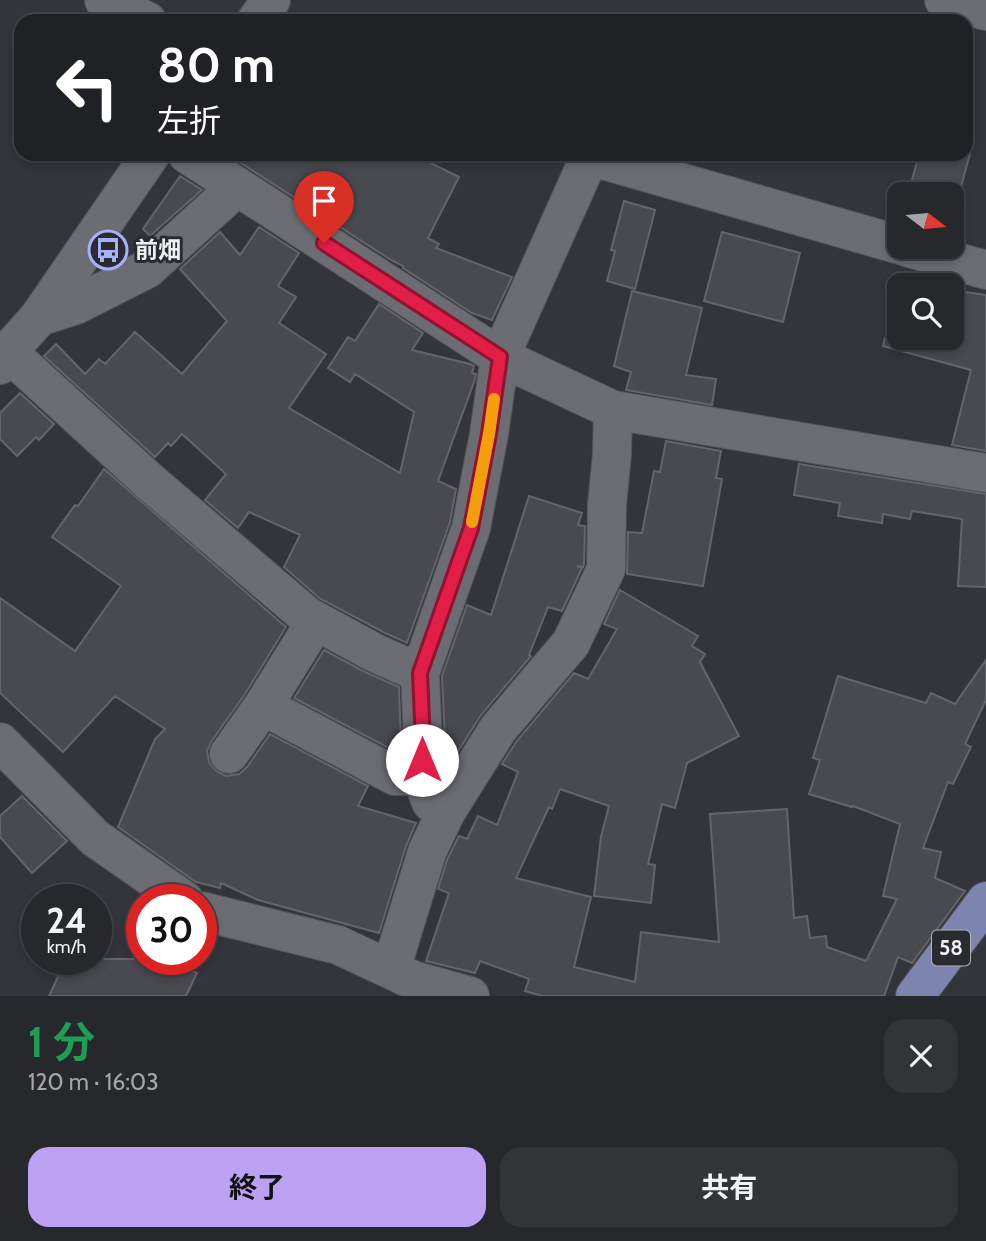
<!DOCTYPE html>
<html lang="ja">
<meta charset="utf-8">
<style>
body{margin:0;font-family:Cabin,"Noto Sans JP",sans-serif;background:#333438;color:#f1f3f6;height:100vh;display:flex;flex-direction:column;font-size:26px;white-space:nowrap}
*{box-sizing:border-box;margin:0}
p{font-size:23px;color:#a4a6a9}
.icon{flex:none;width:38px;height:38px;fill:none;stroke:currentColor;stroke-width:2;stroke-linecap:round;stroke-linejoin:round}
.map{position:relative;height:996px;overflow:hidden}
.details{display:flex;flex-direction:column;background:#27282c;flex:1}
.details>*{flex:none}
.guide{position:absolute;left:14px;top:14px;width:959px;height:147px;border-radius:21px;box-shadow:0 4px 10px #0003,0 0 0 2px #434448;background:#202124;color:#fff;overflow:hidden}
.needle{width:46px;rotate:106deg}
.fabs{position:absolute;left:887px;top:182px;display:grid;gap:14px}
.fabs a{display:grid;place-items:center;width:77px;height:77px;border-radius:14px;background:#27282c;box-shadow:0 4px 10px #0003,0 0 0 2px #434448;font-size:35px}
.speed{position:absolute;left:21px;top:884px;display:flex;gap:14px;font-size:35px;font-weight:700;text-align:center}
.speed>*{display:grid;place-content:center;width:91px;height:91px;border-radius:50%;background:#27282c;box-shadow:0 4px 10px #0003,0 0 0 2px #434448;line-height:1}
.speed small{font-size:18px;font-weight:400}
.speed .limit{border:10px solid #d22;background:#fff;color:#111}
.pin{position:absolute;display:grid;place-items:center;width:60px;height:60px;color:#fff;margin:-72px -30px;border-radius:50% 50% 50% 0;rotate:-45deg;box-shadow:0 0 7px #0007}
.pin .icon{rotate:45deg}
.me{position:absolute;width:77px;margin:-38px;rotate:0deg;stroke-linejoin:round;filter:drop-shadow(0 0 5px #0008)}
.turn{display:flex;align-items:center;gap:24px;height:147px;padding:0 28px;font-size:32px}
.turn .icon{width:91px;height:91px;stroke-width:2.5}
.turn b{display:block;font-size:49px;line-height:60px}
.round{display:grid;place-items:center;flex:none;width:74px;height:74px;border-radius:21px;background:#333438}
.headline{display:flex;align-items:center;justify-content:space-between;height:119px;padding:0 28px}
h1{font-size:42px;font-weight:700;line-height:52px;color:#1e9e55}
.button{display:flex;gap:14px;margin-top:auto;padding:14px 28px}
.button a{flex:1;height:80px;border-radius:21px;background:#bca0f2;color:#111;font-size:28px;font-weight:700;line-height:80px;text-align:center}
.button a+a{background:#333438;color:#f1f3f6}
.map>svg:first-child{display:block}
.building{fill:#494a50;stroke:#64656b;stroke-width:2}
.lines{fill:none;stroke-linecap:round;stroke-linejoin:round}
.minor-casing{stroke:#535458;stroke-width:40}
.major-casing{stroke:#535458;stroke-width:40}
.minor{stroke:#6c6d73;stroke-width:38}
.major{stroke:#7d84af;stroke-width:38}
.route-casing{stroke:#92132f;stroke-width:18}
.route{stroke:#e11d48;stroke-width:12}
.slow{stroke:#f59e0b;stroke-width:12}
.labels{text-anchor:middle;stroke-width:6;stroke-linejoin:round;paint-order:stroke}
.shield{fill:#2a2b30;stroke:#b3b4b8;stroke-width:2}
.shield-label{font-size:21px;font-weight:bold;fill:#eeeff2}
.poi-label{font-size:23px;font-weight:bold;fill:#eeeff2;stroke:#2a2b30;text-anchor:start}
</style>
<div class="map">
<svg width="986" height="996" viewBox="0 0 986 996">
<rect width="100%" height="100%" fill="#34353a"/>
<!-- building -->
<path class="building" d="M227,154h186l46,23 -31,61 11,6 -3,4 76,29 -20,43 -20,-7 -69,-45v-2l-12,-6z
M919,154h51l-11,40h-45l3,-8 -6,-2z
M180,176l22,14 -52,46 -7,-7z
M624,201l31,9 -20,79 -28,-8 8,-30 -4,-1z
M259,227l40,26 -21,33 18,11 -17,26 47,31 -37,54 111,65 14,-61 -59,-38 -5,8 -22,-14 20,-31 7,4 24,-37 44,29 -11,17 58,14 4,2 -2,7 4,1 -2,8 -36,99 18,8 -6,33 -43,121 -22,-10 -66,-35 -35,-31 16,-32 -51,-23 -11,16 -33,-28 21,-26 -44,-40 -11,12 -3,-3 -13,14 -111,-101 12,-12 29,30 14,-15 6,5 30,-32 47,42 45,-53 -47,-52 40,-37 20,23z
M722,232l78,21 -17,69 -79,-21z
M952,290l34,5v156l-34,-6 19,-75 -88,-24 2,-8h67z
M632,291l70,17 -16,67 30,4 -4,26 -86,-15 5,-18 -17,-6z
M20,393l34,31 -15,16 -3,-3 -19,19 -17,-17v-26z
M666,441l55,10 -5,27 6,1 -19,107 -76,-12 1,-42 14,1 12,-62 6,1z
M799,464l187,30v93l-28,-1 4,-67 -50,-8 -2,8 -27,-5 -1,9 -44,-7 2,-13 -46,-8z
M104,469l182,158 -41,67 -34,48 -4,9 2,11 7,9 10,5 13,-2 8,-7 23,-33 98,52 -10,20 58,17 -10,23 -27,87 -121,-33 -37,-17 -1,5 -24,-6 -78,-55 37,-88 10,-10 -50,-33 -52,56 -63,-59v-95l75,53 46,-65 -69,-49 23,-32 3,1z
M529,496l53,17 -4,12 7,1 -1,38 -1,3 -6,-1 5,2 -20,43 -14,-4 -19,48 2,1 -50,59 -31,49 -6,-1 1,-21 -3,-66 25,-71 24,10z
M620,590l78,46 -6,10 13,8 -5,8 39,74 -52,27 -12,45 -13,-4 -14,60 7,1 -4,38 -57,-7 7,-59 8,-31 -49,-17 -8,20 -3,-2 -33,71 75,19 -17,70 61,15 6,-50 78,10 -9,-128 77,-5 7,109 13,-2 3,22 16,-2 1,11 39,14 31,-62 -14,-3 17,-72 -47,-18 -1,1 -43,-13 11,-34 -7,-2 25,-82 88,27 5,-10 24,11 31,-44v40l-21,44 6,3 -18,37 -5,-2 -25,66 18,4 -6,26 30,13 -53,72 -14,-6 -14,39h-342l-17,-5 4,-12 -49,-18 -5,12 -49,-12 23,-68 -11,-4 9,-29 12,-24 8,3 11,-23 19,9 21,-53 -16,-8 14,-22 58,-69 14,6 29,-50 -13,-5z
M324,650l41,22 34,15 2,56 -1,11 -106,-56z
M22,796l45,45 -35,32 -32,-36v-21z
M66,959h101l30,14 -11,23h-137z"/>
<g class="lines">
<defs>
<path id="minor" d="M104,0l43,21
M944,0l42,11
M256,21l15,-21
M187,154l313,203 113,53 373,63
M582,154l318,91
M906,247l80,23
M39,317l37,-12 71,-36 90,-82
M9,353l140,128 158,135 68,37 45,20
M0,365l15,-21 24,-27 112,-163
M263,706l132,70h26
M0,742l95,96 89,62
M229,754l34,-48 53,-85
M446,812l-15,-10 -10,-26 2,-33 -3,-70 51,-145 18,-94 11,-77 90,-201
M201,911l137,34 75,35 57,16
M391,969l36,-117 19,-40 52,-83 73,-86 35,-74 1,-64 5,-51 1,-44"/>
<path id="major" d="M915,996l71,-95"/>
</defs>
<!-- minor casing -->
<use href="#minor" class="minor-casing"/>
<!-- major casing -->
<use href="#major" class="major-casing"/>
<!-- minor -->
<use href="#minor" class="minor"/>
<!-- major -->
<use href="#major" class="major"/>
</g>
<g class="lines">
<defs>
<path id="route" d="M324,243l176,114 -11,77 -18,94 -51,145 3,70 -1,17"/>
</defs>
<!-- route casing -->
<use href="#route" class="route-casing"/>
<!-- route -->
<use href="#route" class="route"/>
<!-- slow -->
<path class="slow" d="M472,522l17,-88 5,-35"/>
</g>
<!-- icons -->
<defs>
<symbol id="bus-ring" viewBox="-11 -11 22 22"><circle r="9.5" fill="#2a2b30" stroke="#a6b1fc" stroke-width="1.5"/><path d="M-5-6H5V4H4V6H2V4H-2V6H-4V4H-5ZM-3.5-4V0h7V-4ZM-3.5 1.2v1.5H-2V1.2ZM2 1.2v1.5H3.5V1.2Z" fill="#a6b1fc"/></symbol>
</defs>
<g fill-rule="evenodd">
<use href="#bus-ring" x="86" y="228" width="44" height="44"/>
</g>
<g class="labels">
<!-- shield labels -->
<rect class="shield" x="932" y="930.5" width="38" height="35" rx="5"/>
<g class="shield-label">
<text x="951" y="955">58</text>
</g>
<!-- poi labels -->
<g class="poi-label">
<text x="135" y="258">前畑</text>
</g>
</g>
</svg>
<div class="fabs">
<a><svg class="needle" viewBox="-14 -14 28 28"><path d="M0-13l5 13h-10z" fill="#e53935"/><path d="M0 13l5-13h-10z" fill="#a4a6a9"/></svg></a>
<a><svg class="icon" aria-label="search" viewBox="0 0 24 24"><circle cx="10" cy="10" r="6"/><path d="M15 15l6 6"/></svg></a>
</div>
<div class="speed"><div>24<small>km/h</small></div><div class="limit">30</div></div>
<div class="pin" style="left:324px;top:243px;background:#d93025"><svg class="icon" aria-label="arrive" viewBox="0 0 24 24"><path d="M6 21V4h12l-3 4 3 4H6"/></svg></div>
<svg class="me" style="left:422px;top:760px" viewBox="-20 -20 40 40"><circle r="19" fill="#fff"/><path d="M0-13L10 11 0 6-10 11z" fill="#e11d48"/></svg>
<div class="guide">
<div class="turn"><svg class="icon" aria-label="left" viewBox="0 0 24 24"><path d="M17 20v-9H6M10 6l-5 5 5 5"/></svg><div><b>80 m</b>左折</div></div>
</div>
</div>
<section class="details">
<div class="headline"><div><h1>1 分</h1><p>120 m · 16:03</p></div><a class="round"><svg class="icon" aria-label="close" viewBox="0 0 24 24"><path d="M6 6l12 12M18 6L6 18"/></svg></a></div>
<div class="button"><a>終了</a><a>共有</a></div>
</section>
